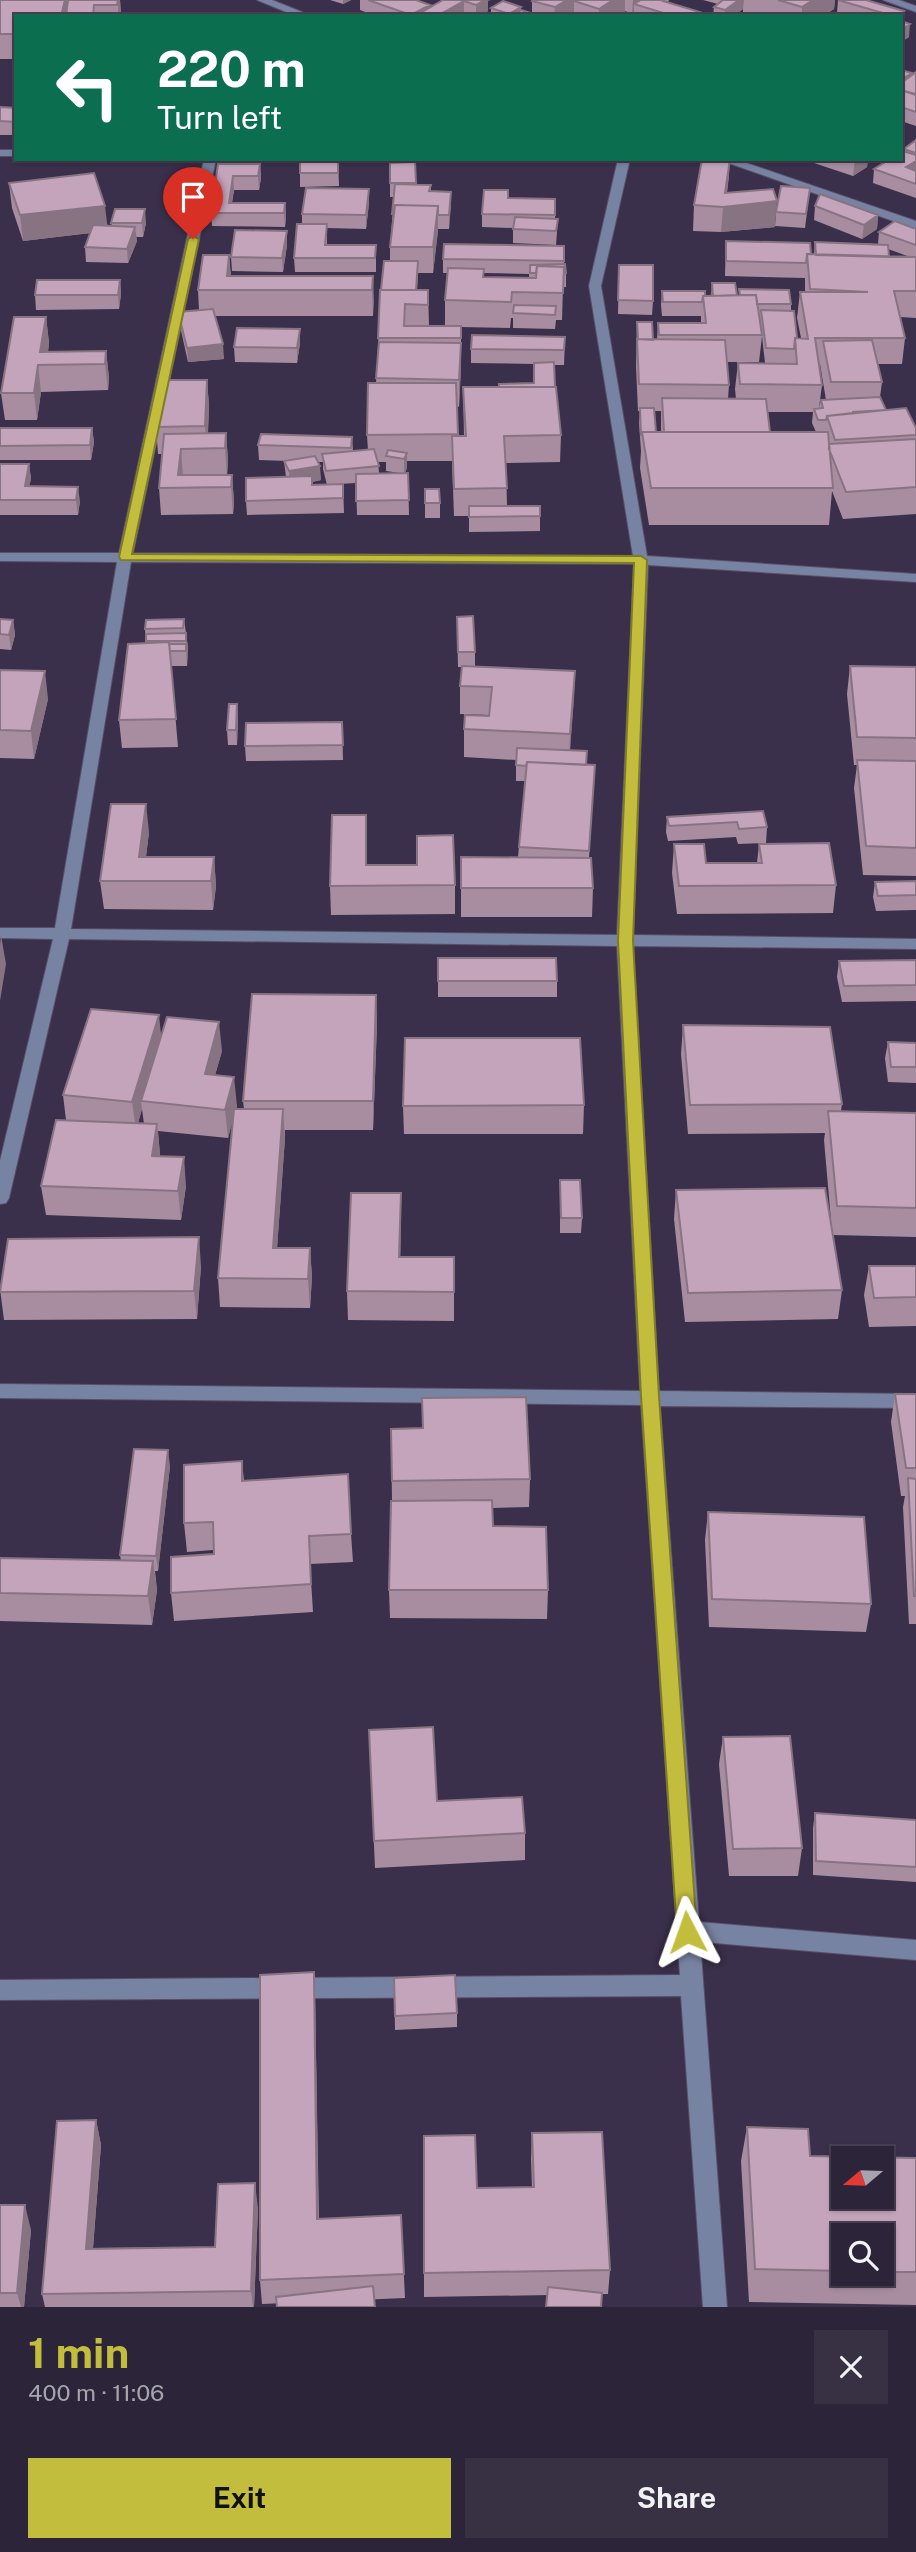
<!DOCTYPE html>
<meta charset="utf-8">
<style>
body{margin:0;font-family:"Public Sans",sans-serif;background:#383043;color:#f1f3f6;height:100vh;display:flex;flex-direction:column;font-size:26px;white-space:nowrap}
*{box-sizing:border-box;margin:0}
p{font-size:23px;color:#a6a4ae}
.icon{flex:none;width:38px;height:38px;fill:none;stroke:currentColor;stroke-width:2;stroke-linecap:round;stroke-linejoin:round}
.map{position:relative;height:2307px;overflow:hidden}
.sheet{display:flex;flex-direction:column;background:#2c2438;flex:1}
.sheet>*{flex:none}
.banner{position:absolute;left:14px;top:14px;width:889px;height:147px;border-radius:0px;box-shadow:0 2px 5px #0004,0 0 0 2px #484153;background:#0b6e4f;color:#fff;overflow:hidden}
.needle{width:46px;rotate:251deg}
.fabs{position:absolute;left:831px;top:2146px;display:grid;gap:14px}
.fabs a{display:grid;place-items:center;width:63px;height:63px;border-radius:0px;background:#2c2438;box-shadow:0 2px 5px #0004,0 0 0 2px #484153;font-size:35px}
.pin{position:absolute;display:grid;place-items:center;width:60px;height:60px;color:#fff;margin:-72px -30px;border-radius:50% 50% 50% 0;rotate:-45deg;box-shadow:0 0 7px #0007}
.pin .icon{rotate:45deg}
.me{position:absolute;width:77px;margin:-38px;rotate:356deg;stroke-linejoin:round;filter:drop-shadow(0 0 5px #0008)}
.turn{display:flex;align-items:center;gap:24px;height:147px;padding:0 28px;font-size:32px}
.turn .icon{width:91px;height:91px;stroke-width:2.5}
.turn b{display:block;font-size:49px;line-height:60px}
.round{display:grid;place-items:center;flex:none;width:74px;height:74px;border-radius:0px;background:#383043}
.overview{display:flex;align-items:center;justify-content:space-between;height:119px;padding:0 28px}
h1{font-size:42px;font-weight:700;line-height:52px;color:#c3bd3e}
.button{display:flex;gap:14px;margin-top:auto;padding:14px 28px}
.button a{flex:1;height:80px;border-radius:0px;background:#c3bd3e;color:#111;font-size:28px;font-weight:700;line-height:80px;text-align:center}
.button a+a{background:#383043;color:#f1f3f6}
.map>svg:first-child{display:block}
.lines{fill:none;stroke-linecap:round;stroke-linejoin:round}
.minor-casing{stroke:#594f68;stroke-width:2}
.minor{fill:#7783a2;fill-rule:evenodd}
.wall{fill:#a88da1;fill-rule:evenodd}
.shaded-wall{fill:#887383}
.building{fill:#c3a4bb;stroke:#887383;stroke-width:2;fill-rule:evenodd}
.route{fill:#c3bd3e;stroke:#7f7b28;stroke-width:2}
</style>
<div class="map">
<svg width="916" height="2307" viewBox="0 0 916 2307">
<rect width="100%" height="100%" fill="#3b304b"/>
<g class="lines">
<defs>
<path id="minor" d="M257,0h15l40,16h-16z
M883,0h16l17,6v6z
M0,150h16v6h-16z
M204,159h12l-83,394 500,3 -44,-270 29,-127h12l-29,127 46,270 269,18v8l-268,-17 -15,370 283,4v10l-283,-3 26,445 257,3v14l-256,-2 39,516 217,18v20l-213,-18 -2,11 26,354h-24l-22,-311 -681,4v-20l680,-5 -39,-570 -641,-7v-14l640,7 -23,-445 -548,-7 -60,259 -3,5 -6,1v-43l53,-222 -53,-1v-10h55l62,-366 -117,-1v-8h119zM131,562l503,2 -17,371 -546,-6z
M717,159h18l181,62v8z"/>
</defs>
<!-- minor casing -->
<use href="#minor" class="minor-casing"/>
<!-- minor -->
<use href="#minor" class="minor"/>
</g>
<!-- wall -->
<path class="wall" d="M0,0h120l1,14v2h-105v43h-16z
M330,0h21l-8,4z
M360,0h56l14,5v2l13,-7 45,1v10l-8,5h-12l-4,-2 -3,2h-85l-16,-6z
M533,0h136l-1,2 32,10v4h-66v-3l-2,1 -7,-3v5h-51v-2v2h-83v-8l30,3 11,3v-13z
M703,0h132l-1,9 -11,7h-75l-5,-2v-5l-9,7h-21l1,-9 4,-3z
M838,0l66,11 -2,11 7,15 -8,5v-26h-55l-9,-3z
M901,70l11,5 4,-3v54l-15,-5z
M0,107l16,1v27h-16z
M916,140v58l-43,-15 1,-14 30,-18v-2z
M300,159h38l1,27 -39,1z
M802,159h66l-1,8 -14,9z
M415,162l1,23h15v6l20,1 -2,37h-11l-5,44h-15l-1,17h11l1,36h16v-26l3,-27h-5v-14l121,-13v18l2,9v14h-3l-1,33h-6l-1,9 -42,-1v-10h-2l-1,10 -49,-1v37l-2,43 -2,-1 1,30h6l-1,-49h36l35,-4v-19l-63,-1v-14l94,-12 -1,28h-10l1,22 6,48 -1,27 -54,1 1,43 33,10v15l-71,1v-16h-15l-2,-55h-45v7l-2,5h3l1,42h-52l-1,-32 -17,1h4l1,29 -97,2 -1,-14 40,-24 -2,-16h4l-29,-1 -1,-15 94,-8 1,14 15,-1 -1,-15 9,-52 5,-93 9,-29v-14l4,-50h-4v-34zM484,273l45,1v4l-45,-1zM318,462h5v7l4,16h-15v-3l9,-2zM378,462h8v9l14,2h-21z
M218,164h42l1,14 -2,12h-25l-2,13h53l1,14 -1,10 -73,-1 -1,-13z
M729,175l-2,18 48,34 -54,5 -28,-1 1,-26z
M9,183l98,43h5l-1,-3h35l-3,14h-7l1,4 -9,22 -42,-1 -1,-15 5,-14 -67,8 -11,-33z
M810,188l-5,40 -30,-2 1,-14z
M369,189v14l-3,26 -39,-1v17h49v27h-81l-1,-14 8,-34v-10z
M508,198l47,1v20h3l-2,26 -43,-2v-15l-31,-1v-13z
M815,206l63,9 -1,14 -15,10 -48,-19z
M916,229v89l-16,-1 5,21 -3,26h-24l4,18 -2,15 6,13 30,18v86l-73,5 -11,-28 -3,34h-180l-9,-57 1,-17 -2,-28 1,-12h-2l-2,-45 1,-44 16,18h4l1,-17h43v-7h-39l-1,-11 1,-14 49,5 1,-13 25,12h2v-6l52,15v7l6,27h4l-4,-20 3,-26h5v-14l-80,-2 1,-35 88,13 1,-12 63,2 1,-12zM888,249l22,8h-21zM762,336l3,27h-27l-3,26 1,10h-8l1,-14 -2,-23h32zM819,364h1l6,36h-5l-2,8 3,-23zM654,411h7v21h-5zM767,412h46l-1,11 4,9h-46z
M287,231v14l-4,27 -51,-1 -1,-14z
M229,255l2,21h142v40h-158l9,43 -36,3 -8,-36 -2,-14 21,-2 -1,-20z
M619,265l34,36 -1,14 -34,-1z
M120,280l1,14 -2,15 -83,1 -1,-15z
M46,317l3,26 -1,9 58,-1 3,27 -1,12 -67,2 -4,28h-32l-4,-27z
M300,343l-3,20 -62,-1 -1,-15z
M207,380l2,26 -1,28 18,-1 2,27 -1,15h5l2,27 -1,12 -72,1 -2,-27 3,-34h-4l-2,-27z
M0,428h92l2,14 -3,18h-91z
M0,464h29l2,15 -2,7 51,15 -2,14h-78z
M425,489l15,14v15h-15z
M457,617l18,35v15l100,4 -5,79 16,15h9l-6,93 4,30 -1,29h-131v-60h57l7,-76h-9v-21l-52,-3v-28l25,-14 -29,-1v-28l2,-19h-4z
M0,619l13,1 2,15 -4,15 -11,-1z
M184,619l4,29 -1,18h-16l7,81 -56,1 -3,-28 27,-77 -1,-14z
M850,666l66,1v209l-53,-1 -9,-87 3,-23h-3l-7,-71z
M0,670l48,29 -14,60 -34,-1z
M237,704l1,15 -1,26h-9l-1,-15z
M342,722l1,38 -97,1 -1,-15z
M763,811l4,16 -1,16 -28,1 -2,-7 -68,4 -2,-9 1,-15z
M149,832l-3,25h68l2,29 -3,24 -109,-1 -4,-28z
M367,844v21l88,20v29l-124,1 -1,-29z
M674,844l32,19h51l2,-19 77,41 -3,28 -156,1 -5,-41z
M916,881v29l-40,1 -3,-14 2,-15z
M438,958l119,23v16h-119z
M916,960v41l-74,1 -5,-25 2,-16z
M376,995l1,29 -4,106h-88v8l-8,110h33l2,29 -2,31 -90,-1 -2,-29 15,-160 -5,20 -70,-7 2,25 26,30 -5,34 -135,-5 -5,-29 25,-66 -3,-25 98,-59 61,15 -7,24 22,31 -1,3h8l-1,-8zM142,1109l2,15 -6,-1z
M683,1025l159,79 -1,7 75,2v124l-83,-2 9,55 -4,29 -153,3 -11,-103 2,-29 156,42 -8,-92 1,-7 -137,1 -7,-80z
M888,1042l28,1v40l-28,-1 -3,-24z
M584,1105l-1,29h-179l-1,-28z
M560,1180l22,38 -1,15h-21z
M401,1193l-1,64h54v64l-106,-1 -1,-29z
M201,1266l-4,53 -193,1 -4,-31z
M869,1266h47v60l-47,1 -5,-32z
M895,1394h21v230h-7l-6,-117 2,-11h-4l-10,-74z
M391,1429l139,50 -1,28 -37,1 1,18 55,64 -1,29 -157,-1 -1,-28 3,-89z
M242,1461l2,20 107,53 2,28 -43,2 3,48 -139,9 -3,-28 43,-39 -1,-4 -26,2 -3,-29z
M170,1466l-12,105h-3l2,19 -5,35 -152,-4v-63l121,3 -1,-6z
M708,1512l163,92 -5,28 -157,-5 -4,-87z
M369,1730l68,71 88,32v27l-150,8z
M723,1737l79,111 -4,28h-69l-10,-112z
M815,1813l101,7v62l-103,-7v-47z
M314,1972l1,26 4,221 82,-4 4,83 -143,6 -2,-24z
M394,1978l63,35v14l-62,3z
M96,2120l5,25 -8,103 122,-1 43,-39 -4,99h-209l-3,-13z
M747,2127l63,29 106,2v147l-167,-3 -8,-141zM844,2235h38v38h-38z
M532,2133l78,137 -2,24 -184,3v-24l53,-85 55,-1 -1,-28z
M0,2205l31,25 -7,77h-24z"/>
<!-- shaded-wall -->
<path class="shaded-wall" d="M65,0h3l2,16h-9z
M118,0h2l1,16h-3z
M343,0h8l-8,4z
M480,0h11l-3,1v10l-8,5h-4v-11z
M563,0h11v16h-20l1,-9z
M613,0h12v16h-26v-7z
M633,0h22l-21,4v9l-2,1z
M739,0h5l-1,9 -9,7h-10l1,-6z
M813,0h22l-1,9 -11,7h-21v-9z
M464,1v13l-3,2h-24z
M430,5v11h-19v-1z
M521,7v9h-12v-2z
M904,11l-2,13h-1v-8h-4z
M910,24l-1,13 -8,5v-12z
M730,159l-1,16 -4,31 52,-5 -2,26 -54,5 2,-25z
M855,159h13l-1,8 -14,9z
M916,161v12l-10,-6z
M260,164l1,14 -2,12 -1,-14z
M233,176l1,14 -4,23 -1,-10z
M369,189v14l-3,26v-14z
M451,192v14l-2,23v-14z
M285,203l1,14 -1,10 -1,-14z
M105,206l3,25 -85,10 -3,-26z
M438,206v26l-5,41v-26z
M145,209l1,14 -3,14 -1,-14z
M878,215l-1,14 -15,10 2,-14z
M135,227l2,14 -9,22 -1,-14z
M287,231v14l-4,27 -1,-14z
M229,255l2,26 -4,-5z
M373,276l1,26 -1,14 -1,-26z
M120,280l1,14 -2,15 -1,-14z
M46,317l3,26 -3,22 -6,-13z
M300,329v14l-3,20v-15z
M461,343v27l-2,37v-27z
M223,344l1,15 -36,3 -1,-14z
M106,351l3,27 -1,12 -3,-26z
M38,365l3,27 -4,28 -3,-27z
M207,380l2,26 -2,43 -2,-23z
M92,428l2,14 -3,18 -1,-15z
M226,433l2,27 -1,16 -2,-28z
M181,449l2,27 -5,-1z
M407,453v15l-3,6v-15z
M29,464l2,15 -5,22 -1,-15z
M320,466l1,14 -31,6 -1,-15z
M232,475l2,27 -1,12 -2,-27z
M78,487l2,14 -2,14 -2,-15z
M13,620l2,15 -4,15 -2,-15z
M186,633l2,15 -1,18 -1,-15z
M45,671l3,28 -14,60 -3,-28z
M575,671l-1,28 -5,64 1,-29z
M237,704l1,15 -1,26 -1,-15z
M146,804l3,28 -6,49 -4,-24z
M214,857l2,29 -3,24 -2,-29z
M1,935l5,29 -6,37v-57z
M376,995l1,29 -4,106v-29z
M159,1015l3,29 -21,57 1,8 -6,21 -4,-28z
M219,1022l3,29 -15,52 -2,-29z
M234,1077l3,29 -9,32 -3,-28z
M283,1109l2,29 -10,139 -2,-29z
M157,1124l3,29 -5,32 -3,-29z
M184,1157l2,29 -5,34 -3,-29z
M401,1193v29l-1,64 -1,-29z
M199,1237l2,29 -4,53 -3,-28z
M310,1248l2,29 -2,31 -2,-29z
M168,1450l2,16 -12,105 -2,-15z
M153,1561l4,29 -5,35 -4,-29z
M314,1972l1,26 4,245 -2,-24z
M96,2120l5,25 -10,128 -5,-24z
M255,2183l3,25 -4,99h-1l-2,-16z
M25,2205l6,25 -7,77h-3l-4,-14z"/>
<!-- building -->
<path class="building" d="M0,0h65l-4,16h-45v18h-16z
M68,0h50l-1,5h-23l-1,11h-27z
M368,0h48l14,5 -19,10z
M443,0h42l-9,5 -12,-4 -27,15h-22z
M533,0h34l-12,7 -23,-6z
M576,0h37l-14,9 -25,-8z
M641,0h23l-1,1 37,11 -6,4h-21l-39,-12z
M723,0h16l-14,10 -11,-3z
M778,0h35l-11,7z
M838,0h28l38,11 -7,5h-4z
M503,1l18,6 -12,7 -18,-6z
M521,10l16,5 -24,1z
M901,21l9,3 -9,6z
M901,70l11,3 -11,7z
M916,72v22l-12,-3 12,4v17l-15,-5v-24z
M0,107l16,1v14l-16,-1z
M916,140v13l-12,-4z
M903,151l13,4v6l-10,6 10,4v13l-42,-15 16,-10h11v-7z
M300,159h38v14h-38z
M702,159h28l-5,34 48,-4 4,12 -54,6 -29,-2z
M415,162l1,21h-26v-20z
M218,164h42l-2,12h-25l-4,27h56l-1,10h-73z
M94,173l11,33 -85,9 -11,-32z
M395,184l36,1 -2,6 22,1 -2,23h-11v-9l-43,-1 -1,9h-2z
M781,186l29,2 -4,26 -30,-2z
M306,188l63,1 -3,26 -64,-1z
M484,190h24v8l47,1v16l-73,-1z
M820,194l58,21 -14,10 -49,-19z
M395,205l43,1 -5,41h-43z
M115,209h30l-3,14h-31z
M515,217l43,2 -2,12 -43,-2z
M895,221l21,8v16l-37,-13z
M297,224h30l-2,21h51l-1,13h-81z
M93,225l42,2 -8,22 -42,-2z
M235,230l52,1 -5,27 -51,-1z
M726,241l84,2 1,11h-4l-1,9 -80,-2z
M815,242l73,3 1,12 -73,-2z
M444,244l120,2v15l-121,-2z
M807,254l109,3v34h-22l11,47h-90l7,47 -82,-1 -2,-21 59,1 -2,-26 13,1 -8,-47h68l-58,-3z
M203,255h26l-2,21h146l-1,14h-174z
M384,261h34l-2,29h-35z
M565,264l1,9h-2v-6l-27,-1 -1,7h-6v-8z
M619,265h34v36l-35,-1z
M537,266l27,1 -1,26 -51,-1 -1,10 -66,-2 3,-32 36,1 -1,8 53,1z
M37,280h83l-2,15h-83z
M712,283h23l2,12 -24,1z
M739,289l50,1 2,14h-34l-1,-9h-16z
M380,290h48v15l-23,-1 -1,22h57v12h-83z
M662,291h43v5h-2l-1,6h-39z
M756,295l6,40h-103l-1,-12h48l-3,-27z
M514,305l42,1 -1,9 -42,-2z
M213,309l10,35 -36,4 -9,-36z
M761,310l33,1 3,27h-2l-1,11 -28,-1z
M14,317h32l-6,35 66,-1 -1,13 -67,1 -4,28h-33z
M637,322h15l1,18 -15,-1z
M237,328l63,1 -3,19 -63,-1z
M472,335l93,2 -1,13 -93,-1z
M637,339l88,1 4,45 -90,-1z
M872,340l10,42h-51l-8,-41z
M379,342l82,1 -2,37 -83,-2z
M554,362l1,25h-56v-3l35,-1v-20z
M159,380h48l-2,46 -49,1z
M368,383h88l2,51 -91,1z
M463,387h93l5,48 -57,1 3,52 -53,1 -2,-53h14z
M880,397l6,13 -33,2v1l-26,3 -1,4h-8l-4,-11 9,-1 -2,-8z
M662,398l104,1 4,33h-106z
M640,408h14l2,24h-14l-1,4z
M906,408l10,20v7l-81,5 -8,-24z
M0,428h92l-2,17 -90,1z
M642,432h186l5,56h-182z
M226,433l-1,15 -44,1 -3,26h54l-1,12 -72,1 5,-54z
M261,434l91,3 -1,11 -93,-3z
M916,439v48l-70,5 -17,-43v-5z
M374,449l5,17 -53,5 -4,-17z
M388,450l19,3 -3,6 -18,-3z
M315,456l5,10 -31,5 -5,-10z
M0,464h29l-4,22 53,1 -2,13h-76z
M408,473l1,27 -53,1v-27z
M312,476v9l31,-1v14l-97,3v-23z
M425,489h14l1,14h-15z
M469,506h71v10l-71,1z
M473,616l2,36h-17l-1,-35z
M0,619l13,1 -4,15 -9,-1z
M184,619l-1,9 -38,1 1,-9z
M186,633v8h-40v-7z
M169,642l7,77 -57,1 9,-76z
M169,644h17v7h-16z
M462,666l113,5 -5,63 -106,-5 1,-14 24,1 3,-29 -32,-1z
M850,666l66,1v71l-59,-1z
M0,670l45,1 -14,60 -31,-1z
M229,704h8l-1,26h-9z
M342,722l1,23 -98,1 1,-23z
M517,748l70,3 -1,14 -59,-3 -1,4 -10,-1z
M857,760l59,1v87l-50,-2z
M527,762l68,3 -6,86 -70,-4z
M111,804h35l-7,53h75l-3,24h-111z
M763,811l4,16 -28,2 -2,-7 -68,4 -2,-9z
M332,815h34v50h51v-29l36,-1 2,50 -125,1z
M829,843l7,42 -157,1 -5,-42h30l2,19h56l-3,-19z
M461,857l130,1 2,30h-132z
M916,881v14l-38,1 -3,-14z
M438,958h118l1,23h-119z
M916,960v25l-72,1 -5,-25z
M252,994l124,1 -3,106h-130z
M91,1009l68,6 -27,87 -69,-7z
M167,1017l52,5 -14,52 29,3 -9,33 -84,-9z
M683,1025l147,2 12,77 -152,1z
M405,1038h175l4,67 -181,1z
M888,1042l28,1v24h-25z
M234,1109h49l-10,139h37l-2,31 -90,-1z
M828,1111l88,2v95l-79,-2z
M56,1120l101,4 -5,32 32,1 -6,34 -137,-5z
M560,1180h20l2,38h-21z
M825,1188l17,102 -154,3 -12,-103z
M351,1193h50l-2,64h55v35l-107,-1z
M199,1237l-5,54 -194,1 8,-53z
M869,1266h47v31l-42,1z
M895,1394h21v74h-10z
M526,1397l4,82 -138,2 -1,-52 32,-1 -1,-30z
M134,1449l34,1 -12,106 -36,-1z
M242,1461v20l106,-7 3,60 -42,2 2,48 -140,9v-36l43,-3 -1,-32 -29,1v-58z
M908,1478l8,1v117h-2z
M492,1500l1,26 53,1 2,63h-159l2,-89z
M708,1512l156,5 7,87 -159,-5z
M0,1558l153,3 -5,35 -148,-3z
M433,1727l4,74 85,-4 3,36 -151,8 -5,-111z
M790,1736l12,112 -69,1 -10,-112z
M815,1813l101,7v47l-100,-6z
M314,1972l3,247 84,-4 3,59 -144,6v-305z
M455,1975l2,38 -62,3 -1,-38z
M96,2120l-10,129 129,-2 3,-63 37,-1 -4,108 -209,3 15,-173z
M747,2127l61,2 2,27 106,2v114h-34v-37h-38v36l-89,-2zM844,2158h38v38h-38z
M602,2132l8,138 -186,3v-137l51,-1 2,53 57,-1 -2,-54z
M0,2205h25l-8,88h-17z
M373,2286l2,21h-98l-1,-10z
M548,2287l54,6 -1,14h-55z"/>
<!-- route -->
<path class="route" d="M193,236l6,3 -67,315 509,2 6,4 -14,381 26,455 38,536 -3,6 -7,3 -7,-3 -3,-6 -36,-536 -23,-455 16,-378 -513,-3 -2,-3 69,-318z"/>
</svg>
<div class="fabs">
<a><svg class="needle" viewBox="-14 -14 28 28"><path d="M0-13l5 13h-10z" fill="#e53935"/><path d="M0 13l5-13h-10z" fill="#a6a4ae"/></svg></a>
<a><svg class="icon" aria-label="search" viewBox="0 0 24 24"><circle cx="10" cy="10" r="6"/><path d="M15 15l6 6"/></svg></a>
</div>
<div class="pin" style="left:193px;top:239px;background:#d93025"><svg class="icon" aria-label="arrive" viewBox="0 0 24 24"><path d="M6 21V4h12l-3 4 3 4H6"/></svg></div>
<svg class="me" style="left:687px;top:1932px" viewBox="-20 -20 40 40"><path d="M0-17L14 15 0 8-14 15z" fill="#c3bd3e" stroke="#fff" stroke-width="4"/></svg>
<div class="banner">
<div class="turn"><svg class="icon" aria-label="left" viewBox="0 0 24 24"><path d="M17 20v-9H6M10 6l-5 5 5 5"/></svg><div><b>220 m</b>Turn left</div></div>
</div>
</div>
<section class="sheet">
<div class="overview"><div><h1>1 min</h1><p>400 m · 11:06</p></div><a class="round"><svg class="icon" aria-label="close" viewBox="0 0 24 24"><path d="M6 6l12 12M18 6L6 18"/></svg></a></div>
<div class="button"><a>Exit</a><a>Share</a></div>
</section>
